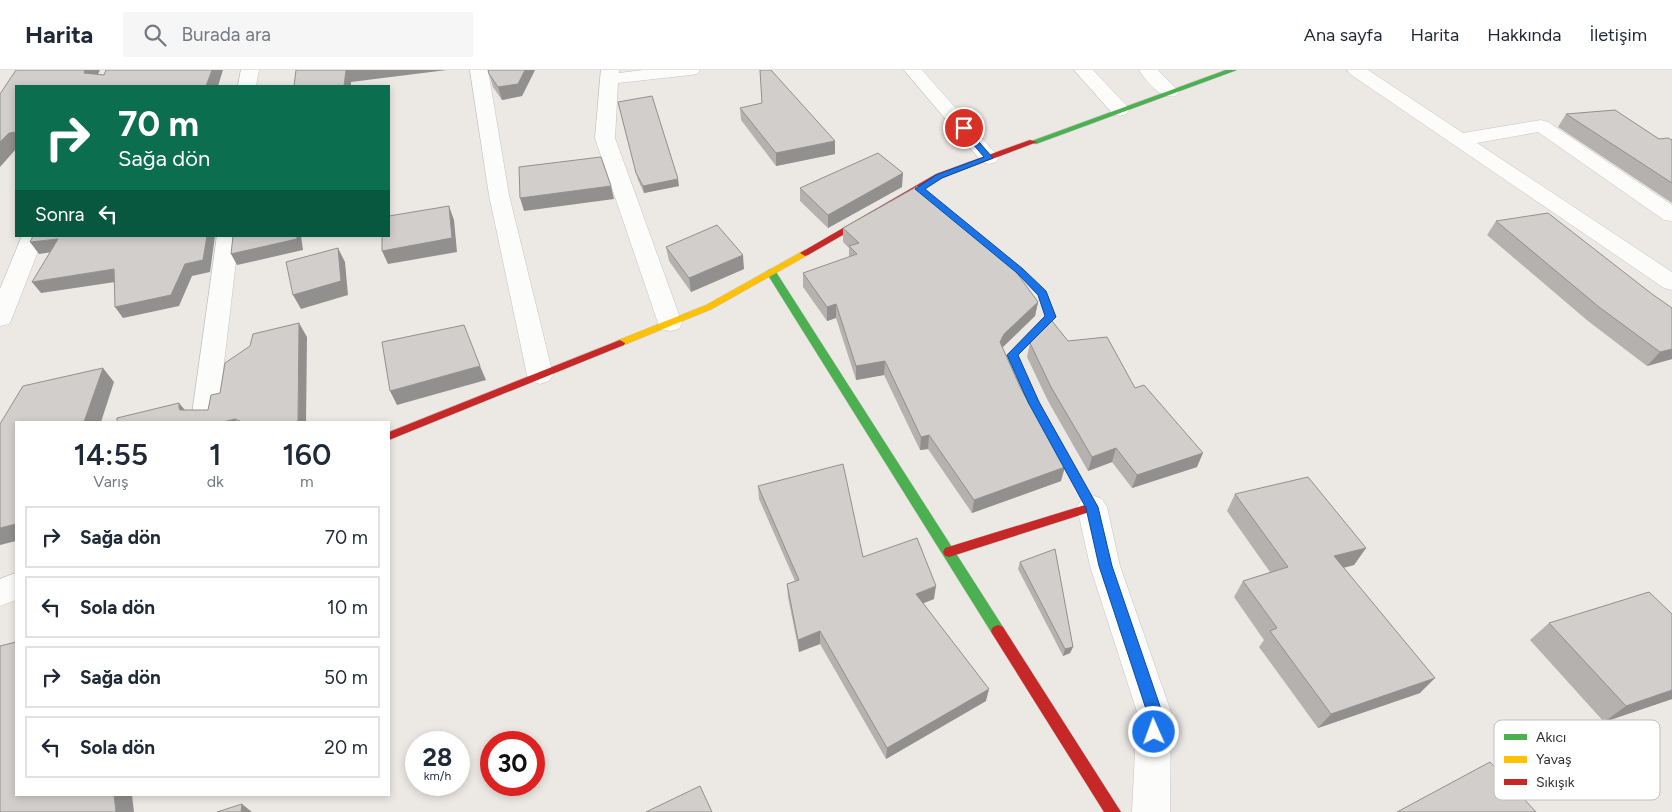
<!DOCTYPE html>
<html lang="tr">
<meta charset="utf-8">
<style>
body{margin:0;font-family:Figtree,sans-serif;background:#f6f6f7;color:#1f2937;height:100vh;display:flex;flex-direction:column;font-size:19px;white-space:nowrap}
*{box-sizing:border-box;margin:0}
p{font-size:16px;color:#747a83}
.icon{flex:none;width:28px;height:28px;fill:none;stroke:currentColor;stroke-width:2;stroke-linecap:round;stroke-linejoin:round}
.map{position:relative;flex:1;overflow:hidden}
.sheet{position:absolute;left:15px;top:351px;width:375px;height:375px;display:flex;flex-direction:column;background:#fff;border-radius:0px;box-shadow:0 2px 8px #0003}
.sheet>*{flex:none}
.hud{position:absolute;left:15px;top:15px;width:375px;height:152px;border-radius:0px;box-shadow:0 2px 8px #0003;background:#0b6e4f;color:#fff;overflow:hidden}
.speed{position:absolute;left:405px;top:661px;display:flex;gap:10px;font-size:25px;font-weight:700;text-align:center}
.speed>*{display:grid;place-content:center;width:65px;height:65px;border-radius:50%;background:#fff;box-shadow:0 2px 8px #0003;line-height:1}
.speed small{font-size:12px;font-weight:400}
.speed .limit{border:8px solid #d22;background:#fff;color:#111}
.pin{position:absolute;display:grid;place-items:center;width:42px;height:42px;color:#fff;margin:-21px;border:2px solid #fff;border-radius:50%;box-shadow:0 1px 5px #0007}
.me{position:absolute;width:55px;margin:-28px;rotate:358deg;stroke-linejoin:round;filter:drop-shadow(0 0 4px #0008)}
.turn{display:flex;align-items:center;gap:18px;height:105px;padding:0 20px;font-size:22px}
.turn .icon{width:65px;height:65px;stroke-width:2.5}
.turn b{display:block;font-size:35px;line-height:42px}
.then{display:flex;align-items:center;height:48px;padding:0 20px;background:#0003;gap:10px;font-size:19px}
.eta{display:flex;justify-content:space-evenly;align-items:center;height:85px;text-align:center}
.eta b{font-size:30px;font-weight:600;line-height:35px}
ul{padding:0;list-style:none}
li{display:flex;align-items:center;gap:15px;height:62px;margin:0 10px 8px;padding:0 10px;border:2px solid #e0e1e3;border-radius:0px}
li div{flex:1}
li b{display:block;font-size:19px}
li em{font-style:normal}
header{display:flex;align-items:center;gap:30px;box-sizing:border-box;height:70px;padding:0 25px;background:#fff;border-bottom:1px solid #e0e1e3}
header strong{font-size:24px}
nav{display:flex;gap:28px;margin-inline-start:auto;font-size:18px}
.search{width:350px;height:45px;background:#f6f6f7;display:flex;align-items:center;gap:12px;box-sizing:border-box;padding:0 18px;border-radius:0px;color:#747a83;font-size:19px}
.map>svg:first-child{display:block}
.lines{fill:none;stroke-linecap:round;stroke-linejoin:round}
.street-casing{stroke:#c5c4c5;stroke-width:1}
.fast-casing{stroke:#c5c4c5;stroke-width:1}
.slow-casing{stroke:#c5c4c5;stroke-width:1}
.jam-casing{stroke:#c5c4c5;stroke-width:1}
.street{fill:#fcfcfb;fill-rule:evenodd}
.fast{fill:#4caf50;fill-rule:evenodd}
.slow{fill:#ffc107;fill-rule:evenodd}
.jam{fill:#c62828;fill-rule:evenodd}
.wall{fill:#b4b1af}
.shaded-wall{fill:#92908e}
.building{fill:#d1cecb;stroke:#92908e}
.route{fill:#1a73e8;stroke:#114b97}
.key{fill:#fff;stroke:#c0c0c0;stroke-width:1}
.key-label{font-size:14px;fill:#2e2e2e}
</style>
<header>
<strong>Harita</strong>
<div class="search"><svg class="icon" aria-label="search" viewBox="0 0 24 24"><circle cx="10" cy="10" r="6"/><path d="M15 15l6 6"/></svg>Burada ara</div>
<nav><a>Ana sayfa</a><a>Harita</a><a>Hakkında</a><a>İletişim</a></nav>
</header>
<div class="map">
<svg width="1672" height="742" viewBox="0 0 1672 742">
<rect width="100%" height="100%" fill="#ece8e4"/>
<g class="lines">
<defs>
<path id="street" d="M241,0h18l-3,16h-18z
M470,0h18l21,125 44,180 -4,6 -9,3 -9,-3 -4,-6 -38,-180z
M601,0h18v3l24,-3h57l-3,4 -6,1 -73,8 -3,55 67,185 -3,6 -9,2 -9,-2 -3,-6 -63,-185z
M904,0h18l74,84 3,4 -3,4 -7,2 -7,-2z
M1074,0h19l34,36 2,4 -2,4 -7,2 -7,-2z
M1139,0h19l21,22 -3,4c-15,4 -29,-14 -37,-26z
M1347,0h21l95,63 78,-13 7,2 124,83v16l-8,-1 -126,-88 -61,11 195,129v18l-8,-2 -314,-214z
M22,166h22l-32,82 -3,6 -9,2v-37z
M217,166h22l-22,186h-26z
M1092,425l10,4 5,8 13,59 51,146 -1,100h-38l5,-100 -47,-146 -13,-59 5,-8z
M16,503v27l-16,6v-27z"/>
<path id="fast" d="M1226,0h11l-201,74 -7,-2z
M771,199l5,3 227,355 2,4 -2,4 -5,2 -5,-2 -227,-363z"/>
<path id="slow" d="M979,164l44,35 23,23 10,25 -39,39 30,62 -1,3h-8l-31,-66 39,-39 -7,-21 -22,-22 -41,-34 -2,-2z
M805,180l5,3 -2,2 -96,54 -88,36 -4,1 -5,-3 1,-2 90,-36z"/>
<path id="jam" d="M1030,70l7,2 -95,36 -134,77 -3,1 -5,-3 136,-79z
M620,270l5,3 -1,2 -235,95v-8z
M1042,344l4,1 50,89 2,3 -2,3 -147,47 -4,-1 -2,-4 2,-4 140,-43 -48,-87z
M998,555l5,2 118,185h-17l-111,-177 -2,-4 2,-4z"/>
</defs>
<!-- street casing -->
<use href="#street" class="street-casing"/>
<!-- fast casing -->
<use href="#fast" class="fast-casing"/>
<!-- slow casing -->
<use href="#slow" class="slow-casing"/>
<!-- jam casing -->
<use href="#jam" class="jam-casing"/>
<!-- street -->
<use href="#street" class="street"/>
<!-- fast -->
<use href="#fast" class="fast"/>
<!-- slow -->
<use href="#slow" class="slow"/>
<!-- jam -->
<use href="#jam" class="jam"/>
</g>
<!-- wall -->
<path class="wall" d="M488,0h47l-13,26 -20,4 -9,-13z
M618,32l61,84 -35,7 -6,-13z
M740,38l95,33v13l-59,12 -35,-46z
M1566,44l93,25 13,1v63l-114,-76z
M902,117l-74,41 -28,-27v-13z
M1496,151l176,138 -25,7 -59,-45 -101,-86z
M843,158l195,74 -3,14 -33,31 59,134 -89,32 -44,-64 -8,1 -36,-75 -28,5 -20,-62 -9,3 -24,-34v-14l46,-16v-9l-6,-6z
M666,177l78,22 -53,23 -22,-31z
M1030,273l105,45 62,79 -65,21 -20,-26 -24,9 -40,-70 -21,-44z
M758,416l105,71 71,42 -11,4 63,98 -100,58 -66,-115 -21,8 -11,-55 -1,-13 8,-3 -36,-82z
M1235,424l131,54 -12,17 -11,3 77,125 -102,35 -59,-81 5,-7 -30,-43 9,-16 27,-9 -43,-61z
M1020,492l53,85 -3,6 -7,3 -45,-87z
M1549,553l123,76 -68,23 -74,-82z"/>
<!-- shaded-wall -->
<path class="shaded-wall" d="M85,0h15l-8,16 -8,-13z
M212,0h11l-5,16h-12z
M346,0h101l-96,12v4h-7z
M525,0h10l-13,26 -20,4 -4,-13z
M16,62v17l-16,18v-25l9,-9z
M835,71v13l-59,12v-13z
M903,103l-1,14 -74,41v-13z
M678,109l1,7 -35,7 -1,-7z
M611,116l3,13 -90,12 -4,-13z
M449,136l5,14 3,32 -69,12 -6,-13z
M207,166h8l-5,36 -18,4 -13,30 -56,12 -8,-11 70,-43z
M297,166h4l2,14 -66,15 -6,-11z
M58,169l8,11 -27,4 -9,-12z
M338,178l7,14 3,33 -47,14 -8,-14z
M743,185l1,14 -53,23 -2,-14z
M114,199l8,12 -81,12 -9,-11z
M1038,232l-3,14 -33,32 -2,-6 4,-8z
M836,234v14l-9,3v-14z
M299,253l8,14 -1,85h-8z
M1672,279v10l-25,7 13,-14z
M885,291l-1,14 -28,5v-14z
M480,296l6,14 -89,25 -7,-14z
M103,298l11,14 -13,40h-17z
M179,333l11,13 -1,6 -10,-14z
M235,349l3,3h-15z
M929,365l-1,14 -8,1 1,-13z
M1116,378l-4,14 -24,9 4,-14z
M1203,383l-6,14 -65,21 5,-13z
M1065,397l-4,14 -89,32 2,-13z
M16,454v17l-16,4v-17z
M1366,478l-12,17 -31,8 11,-17z
M936,516l-2,13 -20,8 2,-13z
M820,561v13l-21,8 -1,-12z
M1073,577l-3,6 -7,3 2,-7z
M1435,608l-15,15 -102,35 13,-14z
M989,619l-3,12 -100,58 1,-11z
M1672,620v9l-68,23 22,-16z
M114,725h18l2,17h-18z
M242,734l10,8h-11z"/>
<!-- building -->
<path class="building" d="M16,0h69l-1,3 20,2 2,-5h106l-6,16h-190v46l-7,1 -9,9v-48z
M296,0h50l-2,16h-50z
M488,0h37l-7,14 -20,3 -9,-13z
M760,0h11l64,71 -59,12 -36,-45 22,-5z
M652,26l26,83 -35,7 -7,-13 -18,-71z
M1615,40l44,29 9,-1 4,2v43l-106,-69z
M878,83l25,20 -75,42 -28,-27z
M601,87l10,29 -91,12 -1,-31z
M918,116l87,71 33,45 -34,32 -4,8 21,47 44,78 -91,33 -45,-65 -8,2 -36,-76 -29,5 -20,-62 -9,3 -24,-34 54,-19 -8,-8 10,-3 -16,-15z
M449,136l3,32 -70,13v-15h7v-20z
M1548,143l104,81 20,14v41l-12,3 -61,-45 -103,-86z
M717,155l26,30 -54,23 -23,-31z
M33,166h174l-4,24 -18,4 -14,31 -56,12 -1,-38 -82,13 26,-43 -28,3z
M233,166h64v3l-66,15z
M338,178l3,33 -48,14 -7,-33z
M1052,251l16,20 39,-4 28,51 9,-3 59,68 -66,22 -21,-27 -24,9 -41,-70 -21,-44z
M299,253l-1,99h-56l-7,-3 -12,3h-106v-4l62,-15v5l1,2h28l3,-15 9,-2 5,-30 25,-17 3,-12z
M464,255l16,41 -90,25 -8,-49z
M103,298l-19,54h-68v102l-16,4v-104l23,-38z
M843,394l20,93 54,-19 19,48 -20,8 73,95 -102,59 -67,-117 -22,9 -11,-56 12,-4 -41,-94z
M1308,407l58,71 -32,8 101,122 -104,36 -61,-83 7,-3 -34,-47 45,-14 -53,-73z
M1055,479l18,98 -8,2 -45,-87z
M1649,522l23,22v76l-46,16 -77,-83z
M16,572v153h98l2,17h-116v-166z
M1490,692l46,50h-139z
M700,716l12,26h-66z
M242,734l-1,8h-24z"/>
<!-- route -->
<path class="route" d="M961,57h5l27,31 -51,20 -17,11 98,80 23,22 10,26 -38,38 21,47 59,105 14,59 50,146 -1,20 -2,5 -5,2 -5,-2 -3,-5 1,-20 -48,-146 -13,-58 -58,-106 -21,-47 38,-39 -7,-21 -21,-22 -102,-84 21,-14 48,-18 -23,-27z"/>
<!-- legend -->
<rect x="1494" y="650" width="166" height="80" rx="8" class="key"/>
<rect x="1504" y="664" width="23" height="6" fill="#4caf50"/>
<rect x="1504" y="686" width="23" height="7" fill="#ffc107"/>
<rect x="1504" y="709" width="23" height="6" fill="#c62828"/>
<g class="key-label">
<text x="1536" y="672">Akıcı</text>
<text x="1536" y="694">Yavaş</text>
<text x="1536" y="717">Sıkışık</text>
</g>
</svg>
<div class="speed"><div>28<small>km/h</small></div><div class="limit">30</div></div>
<div class="pin" style="left:964px;top:58px;background:#d93025"><svg class="icon" aria-label="arrive" viewBox="0 0 24 24"><path d="M6 21V4h12l-3 4 3 4H6"/></svg></div>
<svg class="me" style="left:1154px;top:662px" viewBox="-20 -20 40 40"><circle r="17" fill="#1a73e8" stroke="#fff" stroke-width="3"/><path d="M0-11L8 9 0 5-8 9z" fill="#fff"/></svg>
<div class="hud">
<div class="turn"><svg class="icon" aria-label="right" viewBox="0 0 24 24"><path d="M7 20v-9h11M14 6l5 5-5 5"/></svg><div><b>70 m</b>Sağa dön</div></div>
<div class="then">Sonra<svg class="icon" aria-label="left" viewBox="0 0 24 24"><path d="M17 20v-9H6M10 6l-5 5 5 5"/></svg></div>
</div>
<section class="sheet">
<div class="eta">
<div><b>14:55</b><p>Varış</p></div>
<div><b>1</b><p>dk</p></div>
<div><b>160</b><p>m</p></div>
</div>
<ul>
<li><svg class="icon" aria-label="right" viewBox="0 0 24 24"><path d="M7 20v-9h11M14 6l5 5-5 5"/></svg><div><b>Sağa dön</b></div><em>70 m</em></li>
<li><svg class="icon" aria-label="left" viewBox="0 0 24 24"><path d="M17 20v-9H6M10 6l-5 5 5 5"/></svg><div><b>Sola dön</b></div><em>10 m</em></li>
<li><svg class="icon" aria-label="right" viewBox="0 0 24 24"><path d="M7 20v-9h11M14 6l5 5-5 5"/></svg><div><b>Sağa dön</b></div><em>50 m</em></li>
<li><svg class="icon" aria-label="left" viewBox="0 0 24 24"><path d="M17 20v-9H6M10 6l-5 5 5 5"/></svg><div><b>Sola dön</b></div><em>20 m</em></li>
</ul>
</section>
</div>
